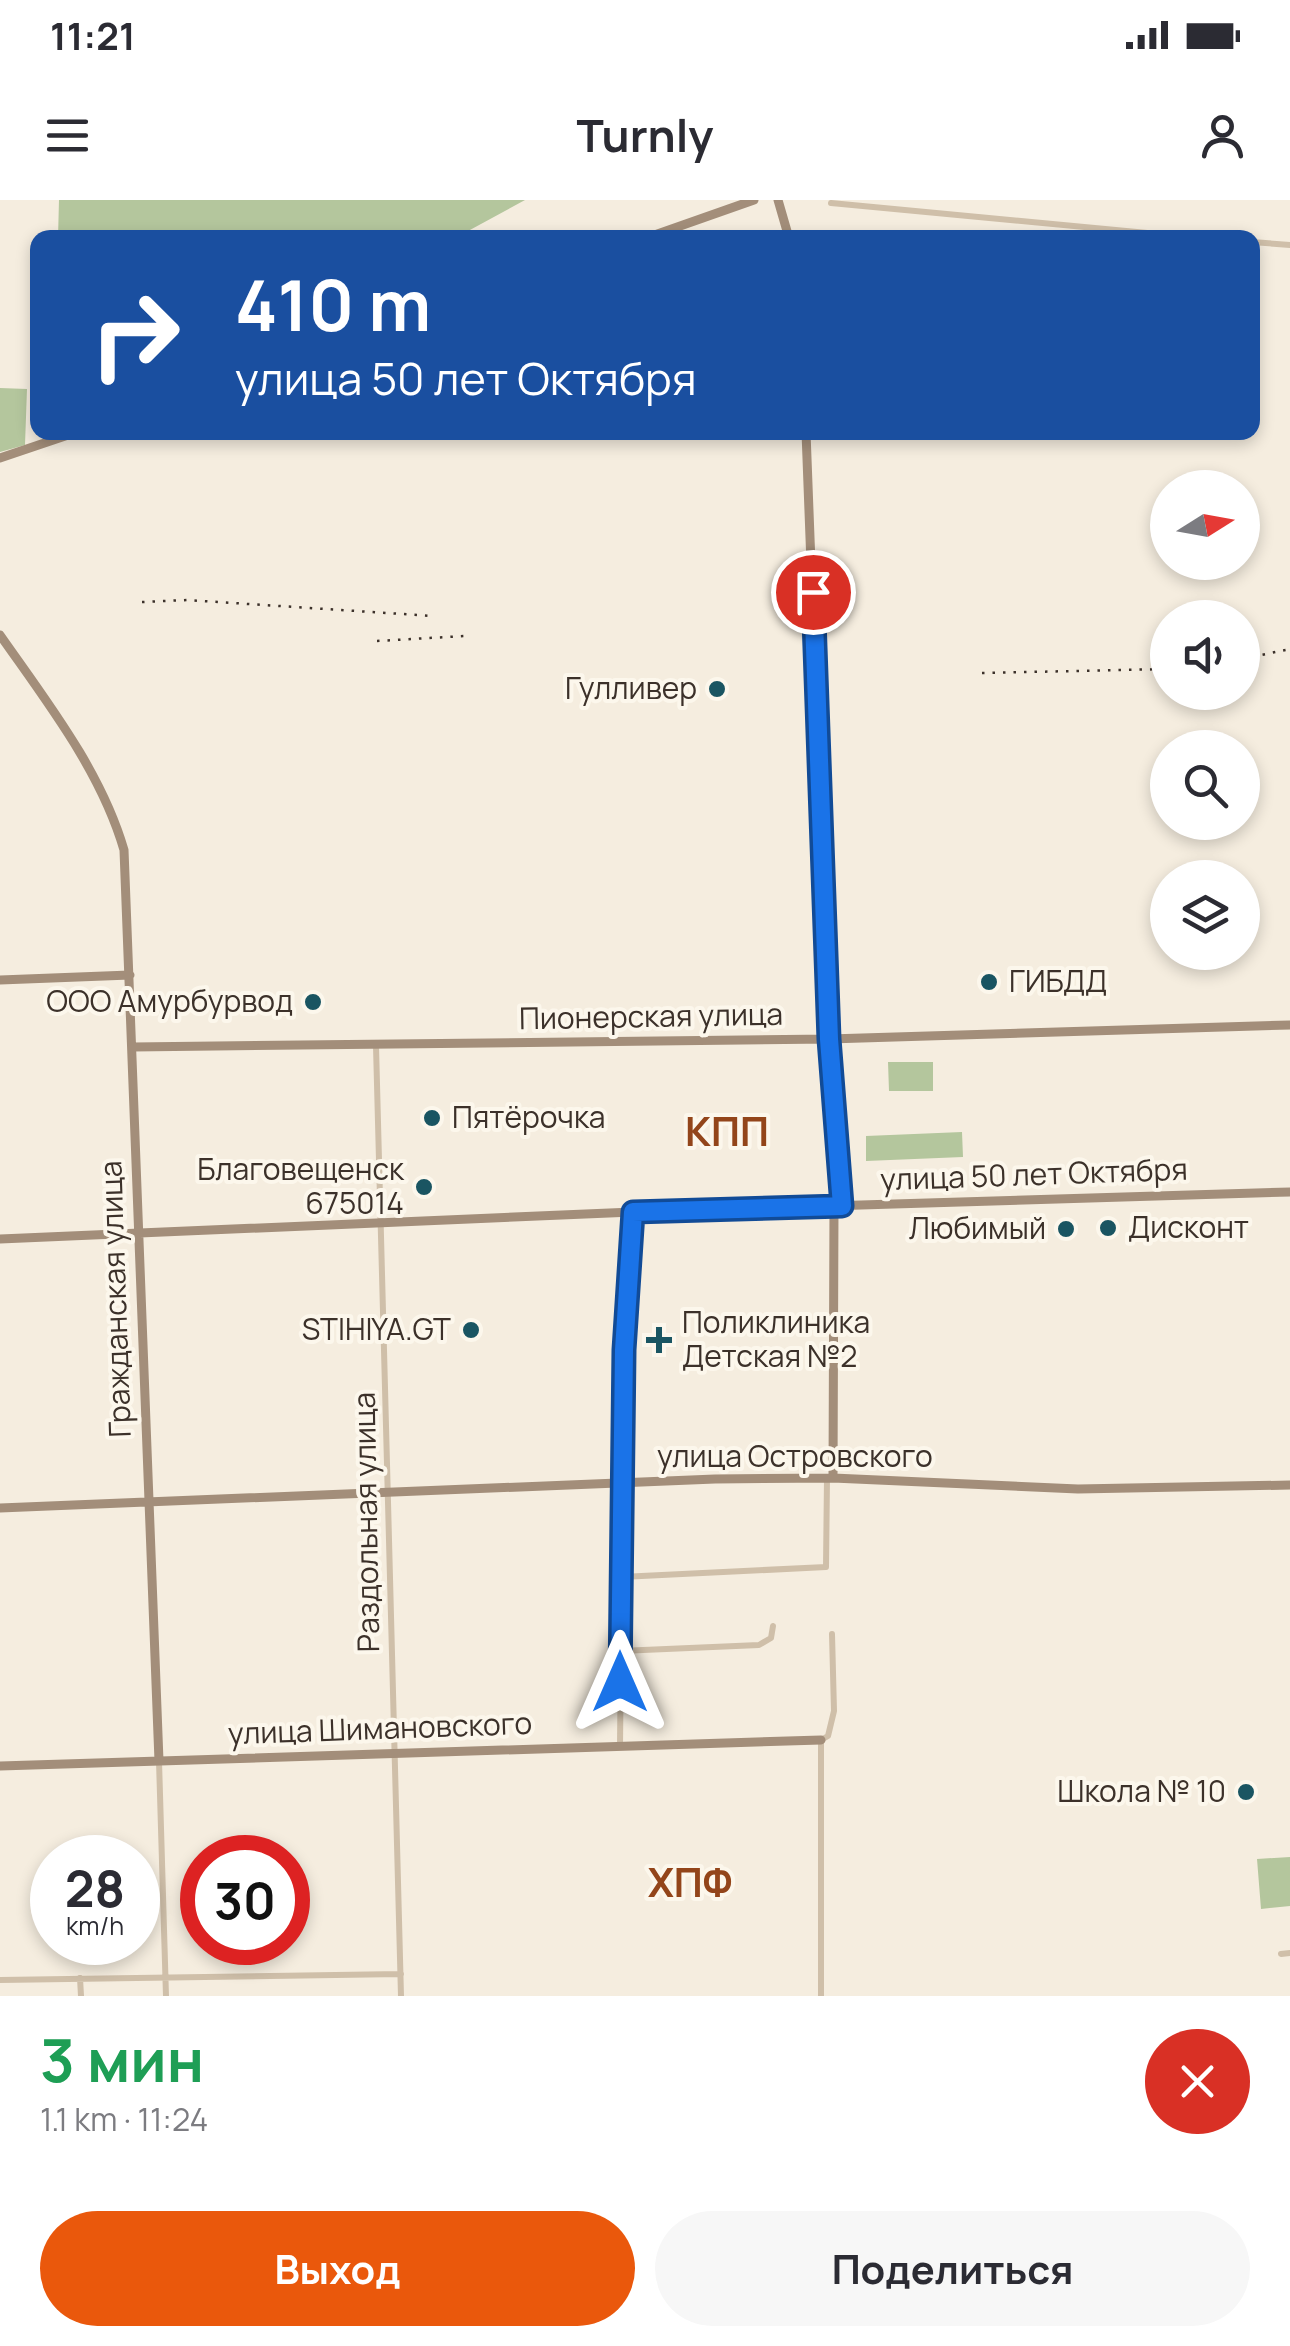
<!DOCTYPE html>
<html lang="ru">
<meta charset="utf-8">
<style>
body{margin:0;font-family:Manrope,sans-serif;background:#f7f7f7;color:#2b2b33;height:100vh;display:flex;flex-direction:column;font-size:38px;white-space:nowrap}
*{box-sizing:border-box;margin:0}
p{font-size:32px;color:#7c7c81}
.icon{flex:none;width:55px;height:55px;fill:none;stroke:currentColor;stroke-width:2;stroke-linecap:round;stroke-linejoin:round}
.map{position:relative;height:1796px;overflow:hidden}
.sheet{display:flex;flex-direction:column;background:#fff;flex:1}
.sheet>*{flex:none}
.top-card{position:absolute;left:30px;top:30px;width:1230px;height:210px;border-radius:20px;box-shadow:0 5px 15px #0003;background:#1a4fa0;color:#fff;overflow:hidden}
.needle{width:65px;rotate:79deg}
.fabs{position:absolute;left:1150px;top:270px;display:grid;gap:20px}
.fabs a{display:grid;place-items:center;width:110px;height:110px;border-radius:50%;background:#fff;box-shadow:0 5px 15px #0003;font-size:50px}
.speed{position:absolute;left:30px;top:1635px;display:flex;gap:20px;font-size:50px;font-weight:700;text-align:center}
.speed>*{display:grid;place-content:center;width:130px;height:130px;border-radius:50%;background:#fff;box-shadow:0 5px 15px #0003;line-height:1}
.speed small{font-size:25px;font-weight:400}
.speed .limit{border:15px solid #d22;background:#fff;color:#111}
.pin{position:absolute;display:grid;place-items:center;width:85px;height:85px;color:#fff;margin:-42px;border:5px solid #fff;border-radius:50%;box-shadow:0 2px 10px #0007}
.me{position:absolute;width:110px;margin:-55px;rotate:0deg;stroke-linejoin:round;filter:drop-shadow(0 0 8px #0008)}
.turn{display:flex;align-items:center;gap:35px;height:210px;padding:0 40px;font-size:45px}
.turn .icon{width:130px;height:130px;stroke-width:2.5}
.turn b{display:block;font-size:70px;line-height:85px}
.round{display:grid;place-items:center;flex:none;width:105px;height:105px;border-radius:52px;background:#f7f7f7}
.overview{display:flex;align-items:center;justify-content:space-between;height:170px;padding:0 40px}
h1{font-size:60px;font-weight:700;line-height:75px;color:#1e9e55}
.button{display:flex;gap:20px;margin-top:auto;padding:20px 40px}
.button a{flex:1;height:115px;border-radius:60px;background:#ea580c;color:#fff;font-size:40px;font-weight:700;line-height:115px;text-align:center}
.button a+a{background:#f7f7f7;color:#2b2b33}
.status{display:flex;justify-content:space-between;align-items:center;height:70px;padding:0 50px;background:#fff;direction:ltr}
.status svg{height:28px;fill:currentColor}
header{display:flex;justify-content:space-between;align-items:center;height:130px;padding:0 40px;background:#fff;font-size:45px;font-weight:700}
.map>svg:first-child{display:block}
.green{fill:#b4c69d}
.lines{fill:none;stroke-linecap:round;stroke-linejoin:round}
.street{stroke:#cfbfa9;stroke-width:6}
.secondary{stroke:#a38e7a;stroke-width:9}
.rail{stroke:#3c312a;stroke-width:2.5;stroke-dasharray:2.5 8;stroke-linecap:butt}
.route-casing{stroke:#114b97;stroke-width:25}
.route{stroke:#1a73e8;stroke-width:18}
.poi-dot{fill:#1a5562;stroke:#fcf7ec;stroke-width:4}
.labels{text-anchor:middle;stroke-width:8;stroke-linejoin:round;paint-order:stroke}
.poi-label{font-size:30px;fill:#3c312a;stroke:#fcf7ec;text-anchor:end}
.street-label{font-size:30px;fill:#3c312a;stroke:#fcf7ec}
.district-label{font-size:40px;font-weight:bold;fill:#93451a;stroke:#fcf7ec}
</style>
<div class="status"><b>11:21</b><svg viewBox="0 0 49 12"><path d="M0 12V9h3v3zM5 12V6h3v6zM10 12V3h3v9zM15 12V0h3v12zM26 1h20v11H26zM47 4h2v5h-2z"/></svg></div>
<header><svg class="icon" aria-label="menu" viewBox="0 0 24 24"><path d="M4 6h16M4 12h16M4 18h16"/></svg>Turnly<svg class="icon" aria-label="person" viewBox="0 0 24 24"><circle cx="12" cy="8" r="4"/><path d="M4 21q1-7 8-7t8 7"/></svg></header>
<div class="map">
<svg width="1290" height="1796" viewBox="0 0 1290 1796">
<rect width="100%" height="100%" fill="#f5eddf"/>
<!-- green -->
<path class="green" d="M59,0h466l-68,37 -399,1z
M0,188l27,1 -2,56 -25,7z
M888,862h45v29h-44z
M962,932l1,25 -97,4v-25z
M1290,1657v49l-29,3 -4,-50z"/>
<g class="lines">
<!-- street -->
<path class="street" d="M831,3l369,35
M1252,42l38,3
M376,846l25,950
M621,1377l205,-10 1,-89
M620,1451l139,-6 12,-7 2,-12
M620,1546l4,-395 9,-139
M159,1561l7,235
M1281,1754l9,-1
M80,1778l1,18
M0,1780l401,-6
M821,1796v-256l7,-4 6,-25 -2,-77"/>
<!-- secondary -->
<path class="secondary" d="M778,0l11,38
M646,38l108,-38
M806,232l23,607 13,167
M0,258l77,-26
M0,435c47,67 101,136 124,215l35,911
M0,780l130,-5
M133,847l696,-8 461,-14
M0,1039l633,-27 657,-20
M833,1278l1,-272
M0,1308l715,-29 118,-1 245,11 212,-4
M0,1566l821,-26"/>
<!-- rail -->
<path class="rail" d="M142,402l45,-2 246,16
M377,441l87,-5
M1242,459l48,-10
M982,473l186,-4"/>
</g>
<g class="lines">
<defs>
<path id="route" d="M620,1482l4,-332 9,-138 209,-6 -13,-167 -16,-447"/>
</defs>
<!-- route casing -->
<use href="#route" class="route-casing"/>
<!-- route -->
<use href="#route" class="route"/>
</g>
<!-- markers -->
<g class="poi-dot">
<circle cx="717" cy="489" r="10"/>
<circle cx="989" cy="782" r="10"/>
<circle cx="313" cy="802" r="10"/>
<circle cx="432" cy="918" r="10"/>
<circle cx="424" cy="987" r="10"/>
<circle cx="1108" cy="1028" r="10"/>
<circle cx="1066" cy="1029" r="10"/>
<circle cx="471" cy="1130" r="10"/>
<path d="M654 1125h10v10h10v10h-10v10h-10v-10h-10v-10h10z"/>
<circle cx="1246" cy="1592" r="10"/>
</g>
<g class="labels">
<!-- poi labels -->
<g class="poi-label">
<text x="697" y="499">Гулливер</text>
<text x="1009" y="792" text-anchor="start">ГИБДД</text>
<text x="293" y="812">ООО Амурбурвод</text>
<text x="452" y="928" text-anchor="start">Пятёрочка</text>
<text x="404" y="980">Благовещенск<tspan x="404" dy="34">675014</tspan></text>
<text x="1128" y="1038" text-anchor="start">Дисконт</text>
<text x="1046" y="1039">Любимый</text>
<text x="682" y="1133" text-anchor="start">Поликлиника<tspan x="682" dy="34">Детская №2</tspan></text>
<text x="451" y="1140">STIHIYA.GT</text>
<text x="1226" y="1602">Школа № 10</text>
</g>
<!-- street labels -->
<g class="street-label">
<text transform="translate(651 817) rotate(-1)" y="10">Пионерская улица</text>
<text transform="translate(1034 975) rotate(-2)" y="10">улица 50 лет Октября</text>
<text transform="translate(116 1099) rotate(-92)" y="10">Гражданская улица</text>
<text x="795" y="1267">улица Островского</text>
<text transform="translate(367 1322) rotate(-91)" y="10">Раздольная улица</text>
<text transform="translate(380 1529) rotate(-2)" y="10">улица Шимановского</text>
</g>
<!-- district labels -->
<g class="district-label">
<text x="727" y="946">КПП</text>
<text x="690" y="1697">ХПФ</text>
</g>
</g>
</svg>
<div class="fabs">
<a><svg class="needle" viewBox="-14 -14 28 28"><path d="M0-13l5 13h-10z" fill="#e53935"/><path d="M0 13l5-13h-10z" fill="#7c7c81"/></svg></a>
<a><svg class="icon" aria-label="sound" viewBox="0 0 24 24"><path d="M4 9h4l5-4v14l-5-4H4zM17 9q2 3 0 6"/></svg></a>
<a><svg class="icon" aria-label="search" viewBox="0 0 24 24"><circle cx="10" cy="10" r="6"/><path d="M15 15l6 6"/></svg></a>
<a><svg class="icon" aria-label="layers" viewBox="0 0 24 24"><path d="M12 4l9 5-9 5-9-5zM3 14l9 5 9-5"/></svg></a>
</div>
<div class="speed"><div>28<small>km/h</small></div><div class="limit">30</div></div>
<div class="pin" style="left:813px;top:392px;background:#d93025"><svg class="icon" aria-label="arrive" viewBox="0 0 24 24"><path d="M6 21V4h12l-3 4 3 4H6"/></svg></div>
<svg class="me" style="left:620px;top:1482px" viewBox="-20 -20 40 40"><path d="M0-17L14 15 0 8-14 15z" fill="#1a73e8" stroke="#fff" stroke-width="4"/></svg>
<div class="top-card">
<div class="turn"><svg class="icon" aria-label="right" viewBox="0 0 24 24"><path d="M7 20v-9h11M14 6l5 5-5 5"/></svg><div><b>410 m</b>улица 50 лет Октября</div></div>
</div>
</div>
<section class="sheet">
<div class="overview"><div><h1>3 мин</h1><p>1.1 km · 11:24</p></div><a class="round" style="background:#d93025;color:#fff"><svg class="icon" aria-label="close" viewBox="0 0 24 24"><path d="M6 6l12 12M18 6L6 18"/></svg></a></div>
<div class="button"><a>Выход</a><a>Поделиться</a></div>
</section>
